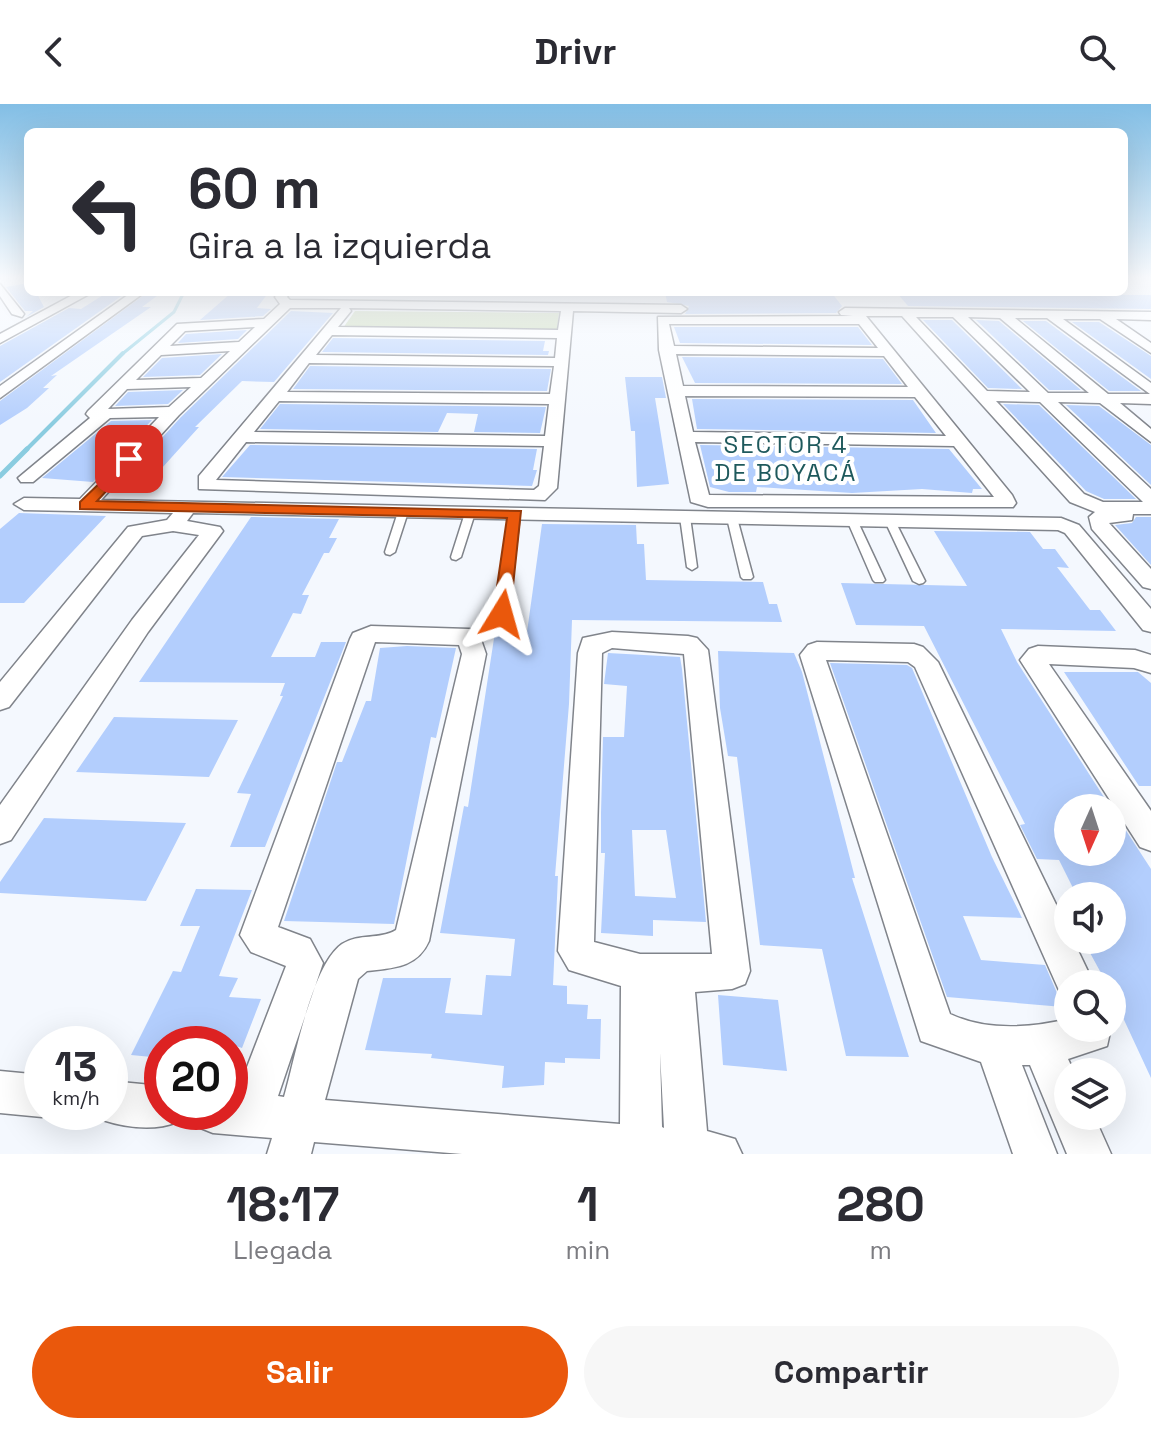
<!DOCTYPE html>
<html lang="es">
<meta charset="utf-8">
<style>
body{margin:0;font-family:"Space Grotesk",sans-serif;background:#f7f7f7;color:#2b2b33;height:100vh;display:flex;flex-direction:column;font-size:30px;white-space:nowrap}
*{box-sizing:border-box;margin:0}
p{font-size:26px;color:#7c7c81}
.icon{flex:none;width:44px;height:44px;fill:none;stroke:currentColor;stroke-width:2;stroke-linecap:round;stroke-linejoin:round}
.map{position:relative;height:1050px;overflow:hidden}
.sheet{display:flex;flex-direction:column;background:#fff;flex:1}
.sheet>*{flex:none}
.banner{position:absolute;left:24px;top:24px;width:1104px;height:168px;border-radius:12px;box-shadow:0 8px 32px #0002;background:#fff;color:#2b2b33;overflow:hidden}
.needle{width:52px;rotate:183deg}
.buttons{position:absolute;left:1054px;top:690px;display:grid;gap:16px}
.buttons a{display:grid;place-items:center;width:72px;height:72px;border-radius:50%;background:#fff;box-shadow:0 8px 32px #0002;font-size:40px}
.speed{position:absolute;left:24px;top:922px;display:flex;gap:16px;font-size:40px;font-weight:700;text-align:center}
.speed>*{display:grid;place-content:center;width:104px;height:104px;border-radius:50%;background:#fff;box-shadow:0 8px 32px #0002;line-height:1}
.speed small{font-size:20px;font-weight:400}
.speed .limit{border:12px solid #d22;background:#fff;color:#111}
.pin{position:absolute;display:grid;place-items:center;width:68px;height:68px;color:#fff;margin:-34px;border-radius:16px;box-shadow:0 4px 12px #0006}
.me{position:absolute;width:88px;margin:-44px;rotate:8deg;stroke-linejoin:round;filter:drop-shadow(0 0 6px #0008)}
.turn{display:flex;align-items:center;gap:28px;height:168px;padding:0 32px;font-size:36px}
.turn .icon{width:104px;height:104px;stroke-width:2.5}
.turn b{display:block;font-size:56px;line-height:68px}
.eta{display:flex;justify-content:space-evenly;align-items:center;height:136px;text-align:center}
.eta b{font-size:48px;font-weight:600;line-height:56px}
.action{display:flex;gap:16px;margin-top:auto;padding:16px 32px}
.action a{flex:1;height:92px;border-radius:48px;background:#ea580c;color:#fff;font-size:32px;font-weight:600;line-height:92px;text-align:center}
.action a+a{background:#f7f7f7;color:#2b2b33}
header{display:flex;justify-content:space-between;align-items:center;height:104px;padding:0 32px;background:#fff;font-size:36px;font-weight:600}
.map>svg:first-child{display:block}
.green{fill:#c3d5af}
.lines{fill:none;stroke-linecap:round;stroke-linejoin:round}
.stream-far2{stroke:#8acce0;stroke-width:3}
.stream-far1{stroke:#8acce0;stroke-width:4}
.stream{stroke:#8acce0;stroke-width:5}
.building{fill:#b3cefd;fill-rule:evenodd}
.lane-casing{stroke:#80848b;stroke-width:3}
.street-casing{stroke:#80848b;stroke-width:3}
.lane{fill:#fff;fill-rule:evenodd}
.street{fill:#fff;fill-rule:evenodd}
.route{fill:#ea580c;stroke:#983908;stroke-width:2}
.labels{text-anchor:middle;stroke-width:8;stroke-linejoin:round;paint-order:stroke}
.far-quarter-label{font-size:24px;letter-spacing:2px;fill:#1e595c;stroke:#fff}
</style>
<header><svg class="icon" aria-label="back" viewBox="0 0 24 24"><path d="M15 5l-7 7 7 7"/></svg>Drivr<svg class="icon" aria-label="search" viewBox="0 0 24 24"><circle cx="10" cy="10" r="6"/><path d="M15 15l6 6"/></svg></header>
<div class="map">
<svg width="1151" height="1050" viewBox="0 0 1151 1050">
<rect width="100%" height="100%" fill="#f4f8fe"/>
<!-- green -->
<path class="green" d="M355,207l204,2 -2,17 -214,-2z"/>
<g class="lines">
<!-- stream-far2 -->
<path class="stream-far2" d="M121,251l53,-43 10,-20"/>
<!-- stream-far1 -->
<path class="stream-far1" d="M25,347l98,-98"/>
<!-- stream -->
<path class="stream" d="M0,372l27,-27"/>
</g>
<!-- building -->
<path class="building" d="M28,179v9h8l8,15 -18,10 7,-6h-8l-19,-24z
M108,188h19l-127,90v-36l69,-38 12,1z
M148,188l13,1 -19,14h9l-100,69 6,-1 -14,13h6l-22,20 -27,17v-24z
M665,188h166l11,14 -6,7 -151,1 4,-8 -22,-4z
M231,189h37l-11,15 14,1 -8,7 -63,4z
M897,189l254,2v14l-243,-3z
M291,207l42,2 -59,69 -32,-1 -47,46h4l-56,62h-28l66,-72z
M923,216h29l70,69 -34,-1z
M976,216l23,1 82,69h-32z
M1023,217h23l95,70h-32z
M1072,218h27l52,34v23z
M674,223h184l14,18 -192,-2z
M247,226l-9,9 -60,4 8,-9z
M333,234l212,3 -2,10h6l-1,4 -226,-3z
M222,250l-22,21 -57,2 19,-19z
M682,253l201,2 19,25 -207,-1z
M310,262l238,3h3l-4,22 -254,-2z
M625,273h37l4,21h-11l14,86 -32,3 -2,-56h-4z
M183,286l-15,14 -53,2 13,-14z
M692,295l221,1 23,33 -239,-4z
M280,300l266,3 -6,26 -66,-1 4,-18 -31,-1 -9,19 -178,-3z
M1003,300l36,1 97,94h-32l-18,-8z
M1066,301l33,1 52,39v40z
M152,316l-59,62 -51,-4 69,-57z
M250,341l287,4 -4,21h4l-5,16 -310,-9z
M700,341l249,4 33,40h-9l-1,4 -50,-4 -70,4 -95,-6 -1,5h-27l-19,-5z
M19,409l87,3 -82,87h-24v-74z
M251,413l88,2 -10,19h8l-8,15h-5l-22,42h7l-8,19 -8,-1 -22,44h44l6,-15h25l-81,205h-35l21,-53 -14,-1 46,-97h-3l5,-13 -146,-1z
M1136,413h15v48l-36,-40 17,-2z
M542,420l94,1 1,19h7l2,36 117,2 6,22h8l5,18 -210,-2 -3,84 -14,172h3l-5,109 14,1v18l21,1 -1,14h14l-1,40 -35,-1v5l-20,-1 -1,23 -42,3 2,-22 -73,-8 1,-4 -67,-4 18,-72h68l-6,35 37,2 4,-40 25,1 4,-37 -75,-6 24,-127 4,1 27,-175h32z
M934,427l96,1 13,17h12l14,19 -12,-1 33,43h10l16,21 -115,-2 16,33 94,146h-43v44h44v-43l39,60v209l-39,-84v-10h-5l-24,-44h29v-44h-35l-18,-36 -22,-1 -17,-34 5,-1 -101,-198 -68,-1 -15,-42 126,3z
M407,542l49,2 -20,90 -5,-1 -37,187 -110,-3 53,-159h5l24,-61h5l9,-53z
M718,547l76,2 8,19 53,206h-3l57,179 -63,-1 -24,-107 -62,-4 -23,-188 -9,-1 -8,-48z
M608,549l72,4 2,12 24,253 -53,-2v16l-52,-3 4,-80h-4v-40l2,-76h21l3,-51 -23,-2zM632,726h34l10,68 -41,-2z
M830,559l77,2 5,3 80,189 30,61 -59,-2 18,44 64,5 18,42 -116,-10z
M1064,568h74l13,11v103h-12z
M114,613l124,3 -29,57 -133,-5z
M44,714l142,5 -40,78 -146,-8v-11z
M196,785l56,1 -33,86 19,2 -9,19 32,2 -19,49 -12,-4h-68v14l-31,-3 42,-84 8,1 19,-46h-20z
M718,891l60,5 9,71 -64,-6z"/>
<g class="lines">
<defs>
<path id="lane" d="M403,405l5,3 -13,40 -5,3 -4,-1 -1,-2 13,-40z
M470,406l5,3 -14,44 -5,3 -4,-1 -1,-2 14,-44z
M515,407l5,3 -12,100 -6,4 -6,-4 14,-100z
M685,410l5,3 7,50 -5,3 -5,-3 -7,-50z
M732,411l5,3 16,59 -2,2h-8l-2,-2 -14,-59z
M852,413l5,3 28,60 -2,2h-8l-2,-2 -26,-60z
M890,414l5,3 30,60 -2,2 -4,1 -6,-3 -28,-60z"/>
<path id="street" d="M0,180l24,30 -2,3 -10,-3 -12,-18z
M78,188h15l-93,51v-9z
M132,188h13l-145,106v-12z
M278,188h12l-3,5 3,3 391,5 6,4 -6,4 -108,-2 -16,177 -12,12 -346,-11v-13l142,-168h-51l-111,107 -78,85 960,18 18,7 72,84v23l-8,-2 -78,-97 -7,-3 -865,-17 -6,8 33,6 3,4 -75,101 -137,208 -11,4v-39l132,-185 67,-85 -26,-4 -31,5 -133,171 -9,3v-28l128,-155 39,-7 6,-7 -149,-3 -10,-6 10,-6 56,1 79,-82 -49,1 -77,64h-12l-3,-4 72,-60 -4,-4 2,-3 89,-87 87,-5 16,-15 -5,-7zM349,204l212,3 -3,19 -220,-3 13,-16zM255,223l-16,15 -69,4 15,-15zM332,231l225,3 -2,20 -239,-3zM230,247l-29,27 -65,2 25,-25zM309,259l245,3 -4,28 -263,-2zM191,283l-22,20 -61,2 19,-20zM279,297l270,3 -4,32 -291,-4zM246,338l298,4 -5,40 -5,4 -318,-10z
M845,204l306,4v8l-35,-1 35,24v10l-51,-34h-37l88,64v21l-31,-1 31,26v13l-51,-39 -42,-1 93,87v25h-18l-1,6 -23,3 42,46v20l-8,-2 -51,-58 -3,-12 6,-5 -25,-10 -168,-186h-36l146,179 4,8 -3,4h-305l-17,-5 -32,-152 -1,-33 195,-1 -12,-1 -2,-3zM916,213h37l77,75 -43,-1zM968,213l32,1 89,75h-41zM1015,214h32l103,76h-42zM669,220h190l19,24 -204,-2zM676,250l208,2 24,31 -225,-1zM685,292l230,1 31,39 -253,-4zM996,297l44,1 103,100h-40l-19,-8zM695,338l259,4 40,51 -285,-2z
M371,522l98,3 9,2 8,23 -57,287c-12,27 -36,27 -62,30l-9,8 -33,121 295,24 1,-138 -52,-16 -11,-19 20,-298 5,-15 29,-6 76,4 9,2 11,12 42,321 -5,13 -13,5 -37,3 12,139 28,8 7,15h-280l-148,-12 -3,12h-44l5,-16 -59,-5 -15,-6 -6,-15h38v-20l7,1 49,-127 -35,-14 -11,-17 110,-296 3,-6zM375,538l84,3 3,9 -66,276c-16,10 -37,3 -54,14 -31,22 -47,116 -58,153l-6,-1 45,-133 -13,-24 -32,-12zM612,544l72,6 28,300h-72l-46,-12 8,-289zM660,949l4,75 -2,-1z
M817,538l97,2 9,3 15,15 130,267v11h5l21,44h-26v16l-6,-3 -147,-330 -7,-5 -82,-2 124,354c36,17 80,14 118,5v9h43l-4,18 -39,13 6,13h-6v44h26l17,38h-44l-37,-89h-8l35,89h-44l-32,-92 -60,-21 -121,-386 8,-10z
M1038,542l97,4 16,5v18l-17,-5 -85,-4 102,147v40l-11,-4 -120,-187 9,-11z
M0,967l42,4v37h11l-11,5 -42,-4z
M110,977l52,5v26h19l-4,10c-24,10 -58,5 -82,-5l-2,-5h17z"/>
</defs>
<!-- lane casing -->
<use href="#lane" class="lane-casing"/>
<!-- street casing -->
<use href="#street" class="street-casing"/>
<!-- lane -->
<use href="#lane" class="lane"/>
<!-- street -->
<use href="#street" class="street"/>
</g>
<!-- sky -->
<linearGradient id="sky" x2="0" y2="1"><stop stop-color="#82bee5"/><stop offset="0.54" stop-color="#fafcff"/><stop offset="1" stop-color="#fafcff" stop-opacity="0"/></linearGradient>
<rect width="1151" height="321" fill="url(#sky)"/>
<!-- route -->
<path class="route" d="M129,351l7,4 -39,42 424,10 -11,103 -8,6 -9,-6 14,-96 -427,-9v-7z"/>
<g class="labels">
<!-- far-quarter labels -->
<g class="far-quarter-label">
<text x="786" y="349">SECTOR 4<tspan x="786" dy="28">DE BOYACÁ</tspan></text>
</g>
</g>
</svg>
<div class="buttons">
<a><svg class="needle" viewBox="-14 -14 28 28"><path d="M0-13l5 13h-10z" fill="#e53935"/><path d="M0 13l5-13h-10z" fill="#7c7c81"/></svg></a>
<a><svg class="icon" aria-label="sound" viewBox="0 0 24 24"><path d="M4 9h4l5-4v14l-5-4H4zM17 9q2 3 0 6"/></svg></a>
<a><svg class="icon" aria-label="search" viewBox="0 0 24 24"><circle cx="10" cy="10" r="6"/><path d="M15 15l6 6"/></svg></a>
<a><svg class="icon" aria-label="layers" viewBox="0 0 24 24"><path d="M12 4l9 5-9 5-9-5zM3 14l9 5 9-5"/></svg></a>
</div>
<div class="speed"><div>13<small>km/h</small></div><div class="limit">20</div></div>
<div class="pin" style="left:129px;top:355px;background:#d93025"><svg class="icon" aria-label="arrive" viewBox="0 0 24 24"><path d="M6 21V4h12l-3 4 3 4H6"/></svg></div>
<svg class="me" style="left:502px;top:510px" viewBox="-20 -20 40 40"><path d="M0-17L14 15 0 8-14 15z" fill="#ea580c" stroke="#fff" stroke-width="4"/></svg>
<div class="banner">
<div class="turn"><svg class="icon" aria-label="left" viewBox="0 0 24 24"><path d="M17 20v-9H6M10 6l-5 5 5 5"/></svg><div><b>60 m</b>Gira a la izquierda</div></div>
</div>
</div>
<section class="sheet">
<div class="eta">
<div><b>18:17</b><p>Llegada</p></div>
<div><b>1</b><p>min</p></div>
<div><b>280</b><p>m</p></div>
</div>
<div class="action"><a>Salir</a><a>Compartir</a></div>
</section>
